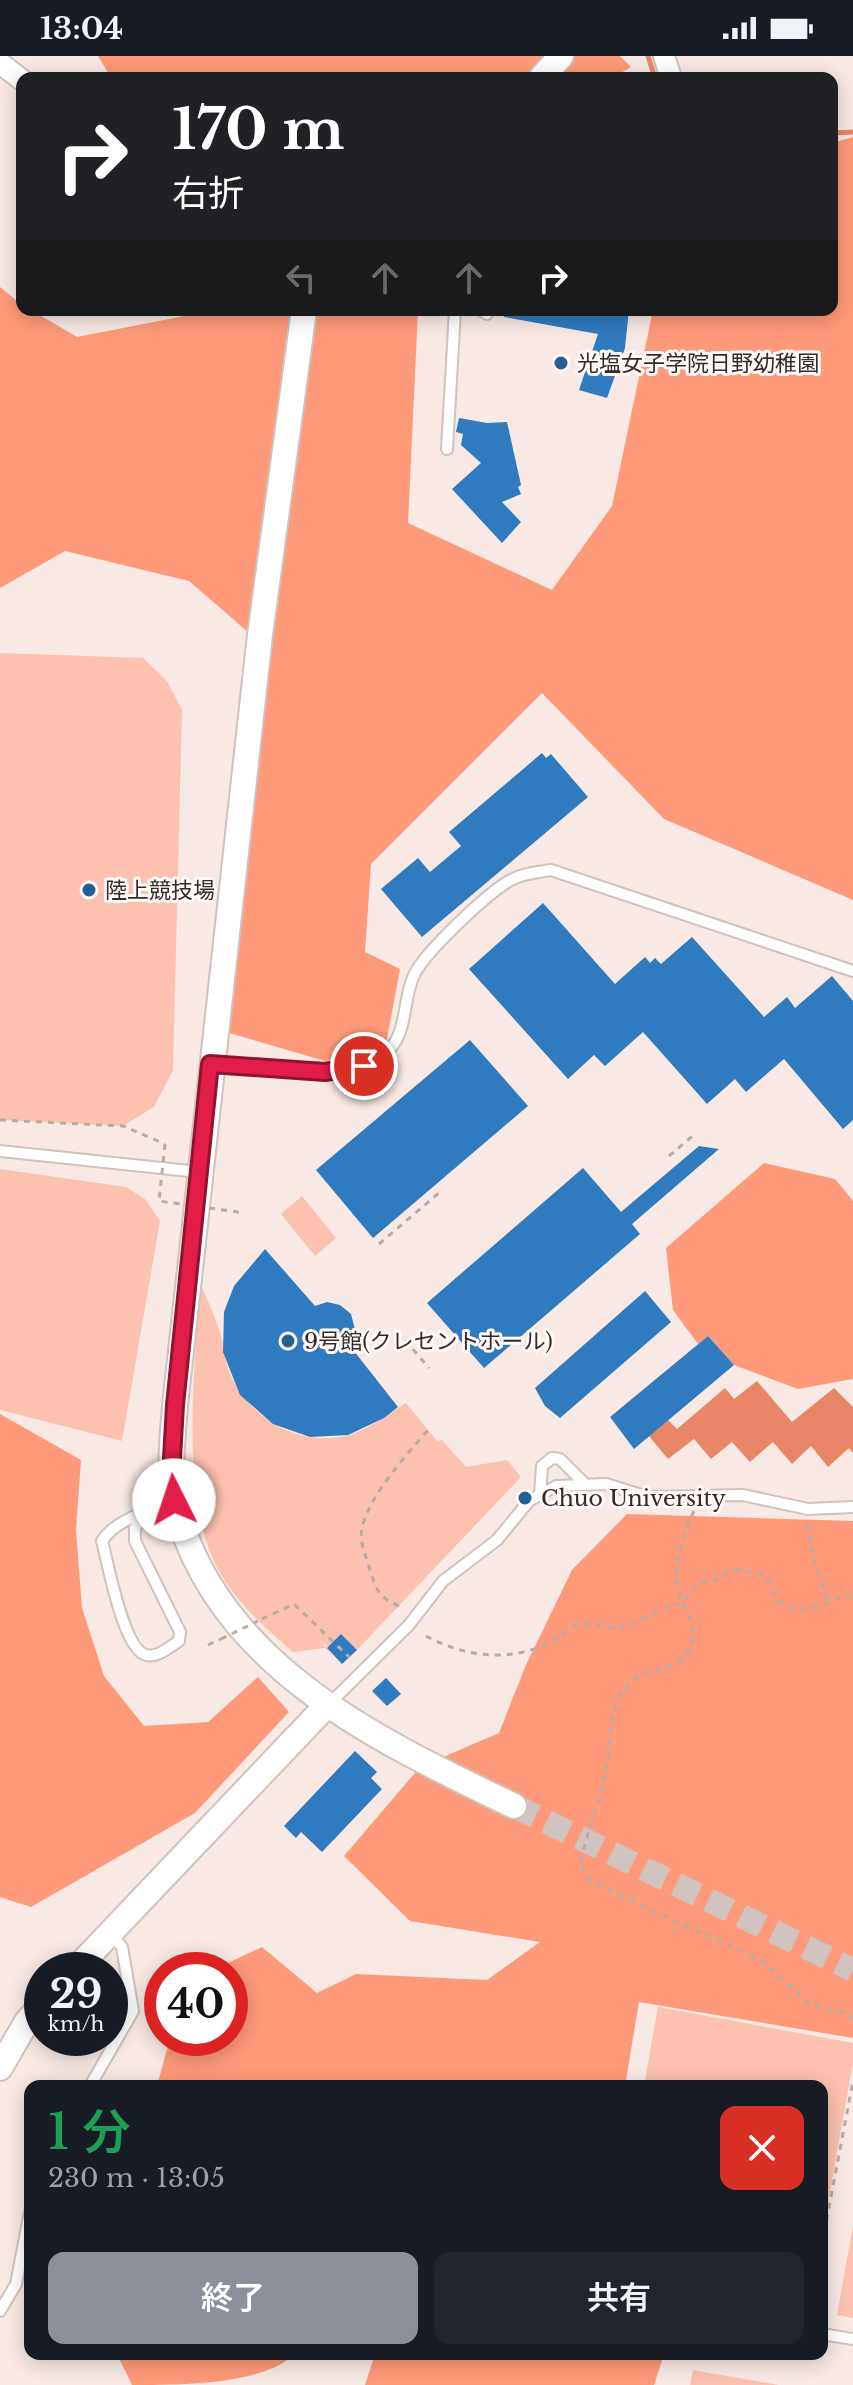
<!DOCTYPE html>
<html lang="ja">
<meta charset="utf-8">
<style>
body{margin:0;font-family:"Libre Baskerville","Noto Sans JP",serif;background:#20242c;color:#f1f3f6;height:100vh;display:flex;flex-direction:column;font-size:30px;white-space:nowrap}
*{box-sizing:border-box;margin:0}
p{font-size:26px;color:#9ea1a6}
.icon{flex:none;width:44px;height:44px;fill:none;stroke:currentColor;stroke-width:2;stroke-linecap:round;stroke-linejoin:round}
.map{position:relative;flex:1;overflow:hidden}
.panel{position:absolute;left:24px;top:2024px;width:804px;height:280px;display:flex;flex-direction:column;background:#171b24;border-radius:16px;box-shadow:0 4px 20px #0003}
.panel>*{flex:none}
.top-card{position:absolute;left:16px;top:16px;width:822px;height:244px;border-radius:16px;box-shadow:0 4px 20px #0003;background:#202124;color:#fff;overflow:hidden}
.speed{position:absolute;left:24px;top:1896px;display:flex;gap:16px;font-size:40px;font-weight:700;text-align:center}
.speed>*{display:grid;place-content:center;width:104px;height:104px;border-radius:50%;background:#171b24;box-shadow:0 4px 20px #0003;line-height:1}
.speed small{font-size:20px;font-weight:400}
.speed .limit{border:12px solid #d22;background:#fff;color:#111}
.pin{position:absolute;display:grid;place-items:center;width:68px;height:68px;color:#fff;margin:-34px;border:4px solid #fff;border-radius:50%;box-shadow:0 2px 8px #0007}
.me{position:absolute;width:88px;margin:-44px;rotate:356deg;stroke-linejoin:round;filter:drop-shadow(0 0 6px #0008)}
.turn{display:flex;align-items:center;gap:28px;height:168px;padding:0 24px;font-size:36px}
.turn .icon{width:104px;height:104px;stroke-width:2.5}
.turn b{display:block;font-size:56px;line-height:68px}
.lanes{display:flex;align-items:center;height:76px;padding:0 24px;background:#0003;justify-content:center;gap:40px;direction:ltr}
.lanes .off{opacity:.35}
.round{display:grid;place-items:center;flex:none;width:84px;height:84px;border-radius:16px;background:#20242c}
.head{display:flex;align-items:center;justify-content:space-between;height:136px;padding:0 24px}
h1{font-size:48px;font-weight:600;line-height:60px;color:#1e9e55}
.button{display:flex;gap:16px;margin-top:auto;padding:16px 24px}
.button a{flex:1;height:92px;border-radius:16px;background:#8c9099;color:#fff;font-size:32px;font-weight:600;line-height:92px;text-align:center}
.button a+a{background:#20242c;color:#f1f3f6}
.status{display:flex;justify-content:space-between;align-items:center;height:56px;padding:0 40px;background:#171b24;direction:ltr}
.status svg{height:22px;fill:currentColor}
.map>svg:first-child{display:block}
.green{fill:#fdc2af}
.forest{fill:#fe9a79}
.water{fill:#e98667}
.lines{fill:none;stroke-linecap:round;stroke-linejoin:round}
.stream{stroke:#e98667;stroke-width:5}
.building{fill:#307abf}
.tertiary-tunnel{stroke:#d0c3bf;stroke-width:24;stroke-dasharray:24 12;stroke-linecap:butt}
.service-casing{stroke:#d0c2bd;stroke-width:14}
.minor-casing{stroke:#d0c2bd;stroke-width:24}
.tertiary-casing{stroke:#d0c2bd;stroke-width:28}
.path{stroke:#b8aca8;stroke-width:3;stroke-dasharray:6 6;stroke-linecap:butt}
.service{stroke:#fff;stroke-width:10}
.minor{stroke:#fff;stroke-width:20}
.tertiary{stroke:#fff;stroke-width:24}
.path-bridge{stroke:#b8aca8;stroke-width:3;stroke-dasharray:6 6;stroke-linecap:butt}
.route-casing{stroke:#92132f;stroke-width:20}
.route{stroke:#e11d48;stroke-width:14}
.poi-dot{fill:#235e95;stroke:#fff9f7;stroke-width:3}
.labels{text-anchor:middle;stroke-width:6;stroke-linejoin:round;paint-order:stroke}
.poi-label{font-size:22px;fill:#312c2a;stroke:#fff9f7;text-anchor:start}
</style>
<div class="status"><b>13:04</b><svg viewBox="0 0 49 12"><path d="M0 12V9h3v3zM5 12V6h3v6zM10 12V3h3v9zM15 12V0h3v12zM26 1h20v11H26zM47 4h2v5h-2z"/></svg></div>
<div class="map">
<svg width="853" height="2329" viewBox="0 0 853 2329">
<rect width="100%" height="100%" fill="#f8e9e4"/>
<!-- green -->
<path class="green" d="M0,597l143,5 24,23 15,29 -9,360 -19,37 -31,19 -123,-6z
M0,1113l126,18 19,12 15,22 -38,220 -122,-31z
M302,1140l34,42 -21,18 -34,-42z
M199,1224c7,17 15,34 21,52 4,14 4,28 10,42 19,45 73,76 122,60 21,-7 36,-20 54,-31l31,38 5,-1 24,27 41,-7 14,17 -164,173 -16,-16 -7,18 -17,-14 17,17 -9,-7 -32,4c-25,-22 -50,-43 -68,-71 -50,-75 -28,-213 -26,-301z
M658,1951l195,36v20l-31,174v-151h-178z
M853,2169v93l-16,-3z
M693,2314l86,15h-89z"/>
<!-- forest -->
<path class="forest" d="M98,0h522l11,11 -19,11h-501z
M853,81v763l-189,-81 -122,-126 -171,171 -6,88 35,17 -14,75 -61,17 -106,-31 37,-391 -67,-58 -124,-30 -65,37v-301l22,18v5h9l46,27 138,-27h203l-10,213 144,67 60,-84 41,-196h179v-167z
M764,1107l71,16 18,22v178l-55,10 -64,-24 -26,-29 -10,8 -25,-34 -7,-62z
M0,1358l81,46 -5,70 6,78 22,68 40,50 64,-4 50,-45 31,35 -94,101 -164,94 -31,-10z
M627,1458l226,7v517l-214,-36 -14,84h-468l13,-48h60v-68h-17l49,-23 55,46 39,-19 131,6 53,-38 -130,-21 -66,-65 76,-89 79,-34 27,-68 46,-95z
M117,2298h178c-33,31 -112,31 -163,31z
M375,2298h289l-10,31h-289z"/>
<!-- water -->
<path class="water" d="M757,1325l35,41 42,-34 19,19v46l-4,-5 -21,19 -17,-21 -19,18 -19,-22 -23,20 -18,-20 -21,17 -17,-20 -26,20 -19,-23 19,-16 9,9 48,-41 9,11z"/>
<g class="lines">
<!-- stream -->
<path class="stream" d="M648,0l7,22
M832,77l21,-1"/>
</g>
<!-- building -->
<path class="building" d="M504,254h125l-4,38 -18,50 -28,-8 19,-56 -94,-17z
M459,362l28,5 20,-1 14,63 -3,2 3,7 -19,8 19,20 -19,21 -50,-54 29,-26 -20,-18 2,-11 -7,-2z
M542,697l4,5 5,-4 37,43 -166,140 -41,-48 37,-31 12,14 31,-26 -12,-14z
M543,847l72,81 30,-27 5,6 5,-5 6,6 31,-27 72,80 23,-20 8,11 37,-32 21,25v119l-10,9 -59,-70 -38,33 -11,-13 -28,25 -64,-72 -38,34 -11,-11 -26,24 -99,-110z
M470,984l58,66 -155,132 -57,-68z
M699,1090l20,3 -87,75 8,10 -156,134 -57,-65 156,-135 38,44z
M265,1193l50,57 12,-4 13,3 11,9 6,23 -7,9 48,61 -14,11 -36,17 -38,2 -37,-13 -33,-29 -17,-43 1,-40 10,-26z
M645,1235l26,31 -111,96 -15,-12 -10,-18z
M708,1280l26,29 -100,84 -24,-32z
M341,1578l16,16 -15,14 -15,-16z
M386,1622l15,16 -14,12 -15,-15z
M355,1695l22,21 -6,6 11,11 -60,63 -21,-20 -5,6 -12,-12z"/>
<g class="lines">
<!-- tertiary-tunnel -->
<path class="tertiary-tunnel" d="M514,1750l339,164"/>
<defs>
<path id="service" d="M480,254l7,4
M447,393l8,-139
M212,1008c42,3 113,18 152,2 50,-21 34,-55 50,-91 11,-23 78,-87 101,-97 10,-5 24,-6 36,-8l302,101
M0,1095l199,21
M540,1439l2,-29 10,-8 8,1 26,26
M145,1457l-10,15v13l45,91 -1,9c-10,6 -21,17 -33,14 -23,-6 -38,-92 -44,-114 14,-22 47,-30 71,-40
M329,1648l80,-79 34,-44 54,-41 32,-39 27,-15 50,-2 42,13 95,-2 65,14 45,-2
M90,2030l43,-75 -11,-64 -12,-14
M0,2255l16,-27 14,-72
M822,2278l31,5"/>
<path id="minor" d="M664,0l7,22
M0,7l22,17"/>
<path id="tertiary" d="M541,22l20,-22
M304,254l-44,325 -85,770c-2,31 -7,66 0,97 39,162 202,238 339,304
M75,1914l252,-265
M0,2012l26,-45 16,-19"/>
</defs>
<!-- service casing -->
<use href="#service" class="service-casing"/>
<!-- minor casing -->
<use href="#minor" class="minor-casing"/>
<!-- tertiary casing -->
<use href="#tertiary" class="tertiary-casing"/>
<!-- path -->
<path class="path" d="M0,1064l123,6 42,18
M669,1100l26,-22
M379,1188l61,-52
M405,1284l24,28
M694,1455c-9,19 -20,49 -17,71 2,21 23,43 14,64 -10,27 -44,19 -61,36 -23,24 -18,59 -24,88 -6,32 -19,62 -26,94l10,17 172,80 49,44 38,8 4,9
M807,1468l7,36 15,44
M399,1550c-21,-9 -23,-17 -29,-36 -4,-15 -11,-27 -8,-42 7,-32 45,-74 66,-98
M262,1563l32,-15 55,53
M426,1580c39,21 84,27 125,6 9,-4 16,-13 26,-17 14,-4 28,4 43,2 23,-4 40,-21 63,-24l14,-19 17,-3 13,-9 11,-2 26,5c5,7 8,16 12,22 21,27 54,2 77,-3
M208,1589l13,-6
M822,2188l31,-163"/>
<!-- service -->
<use href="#service" class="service"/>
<!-- minor -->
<use href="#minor" class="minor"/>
<!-- tertiary -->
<use href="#tertiary" class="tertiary"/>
<!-- path-bridge -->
<path class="path-bridge" d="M165,1088l-6,57 86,12
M221,1583l37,-18"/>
</g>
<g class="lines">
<defs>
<path id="route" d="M174,1444l-2,-42 3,-53 35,-341 115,8 39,-6"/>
</defs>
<!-- route casing -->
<use href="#route" class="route-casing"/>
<!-- route -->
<use href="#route" class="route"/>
</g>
<!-- markers -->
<g class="poi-dot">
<circle cx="561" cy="307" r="8"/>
<circle cx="89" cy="834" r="8"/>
<circle cx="288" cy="1285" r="8"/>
<circle cx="525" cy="1442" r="8"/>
</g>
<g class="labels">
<!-- poi labels -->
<g class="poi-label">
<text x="577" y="315">光塩女子学院日野幼稚園</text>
<text x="105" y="842">陸上競技場</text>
<text x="304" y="1293">9号館(クレセントホール)</text>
<text x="541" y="1450">Chuo University</text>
</g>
</g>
</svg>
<div class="speed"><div>29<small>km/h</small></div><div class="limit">40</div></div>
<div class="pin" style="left:364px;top:1010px;background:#d93025"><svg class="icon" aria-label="arrive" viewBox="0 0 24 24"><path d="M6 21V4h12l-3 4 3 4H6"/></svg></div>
<svg class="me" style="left:174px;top:1444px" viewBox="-20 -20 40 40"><circle r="19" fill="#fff"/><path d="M0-13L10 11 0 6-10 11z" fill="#e11d48"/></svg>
<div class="top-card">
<div class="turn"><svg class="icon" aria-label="right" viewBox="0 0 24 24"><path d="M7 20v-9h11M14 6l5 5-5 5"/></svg><div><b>170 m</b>右折</div></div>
<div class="lanes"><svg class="icon off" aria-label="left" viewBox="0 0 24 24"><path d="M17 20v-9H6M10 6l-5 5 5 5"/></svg><svg class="icon off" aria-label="ahead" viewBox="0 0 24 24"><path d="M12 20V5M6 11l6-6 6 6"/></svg><svg class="icon off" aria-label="ahead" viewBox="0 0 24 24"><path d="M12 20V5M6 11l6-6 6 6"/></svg><svg class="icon" aria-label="right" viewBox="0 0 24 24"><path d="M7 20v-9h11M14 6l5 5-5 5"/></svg></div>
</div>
<section class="panel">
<div class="head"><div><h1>1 分</h1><p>230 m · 13:05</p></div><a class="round" style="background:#d93025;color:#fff"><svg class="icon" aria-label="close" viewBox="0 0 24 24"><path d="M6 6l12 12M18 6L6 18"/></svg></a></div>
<div class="button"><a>終了</a><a>共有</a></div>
</section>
</div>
